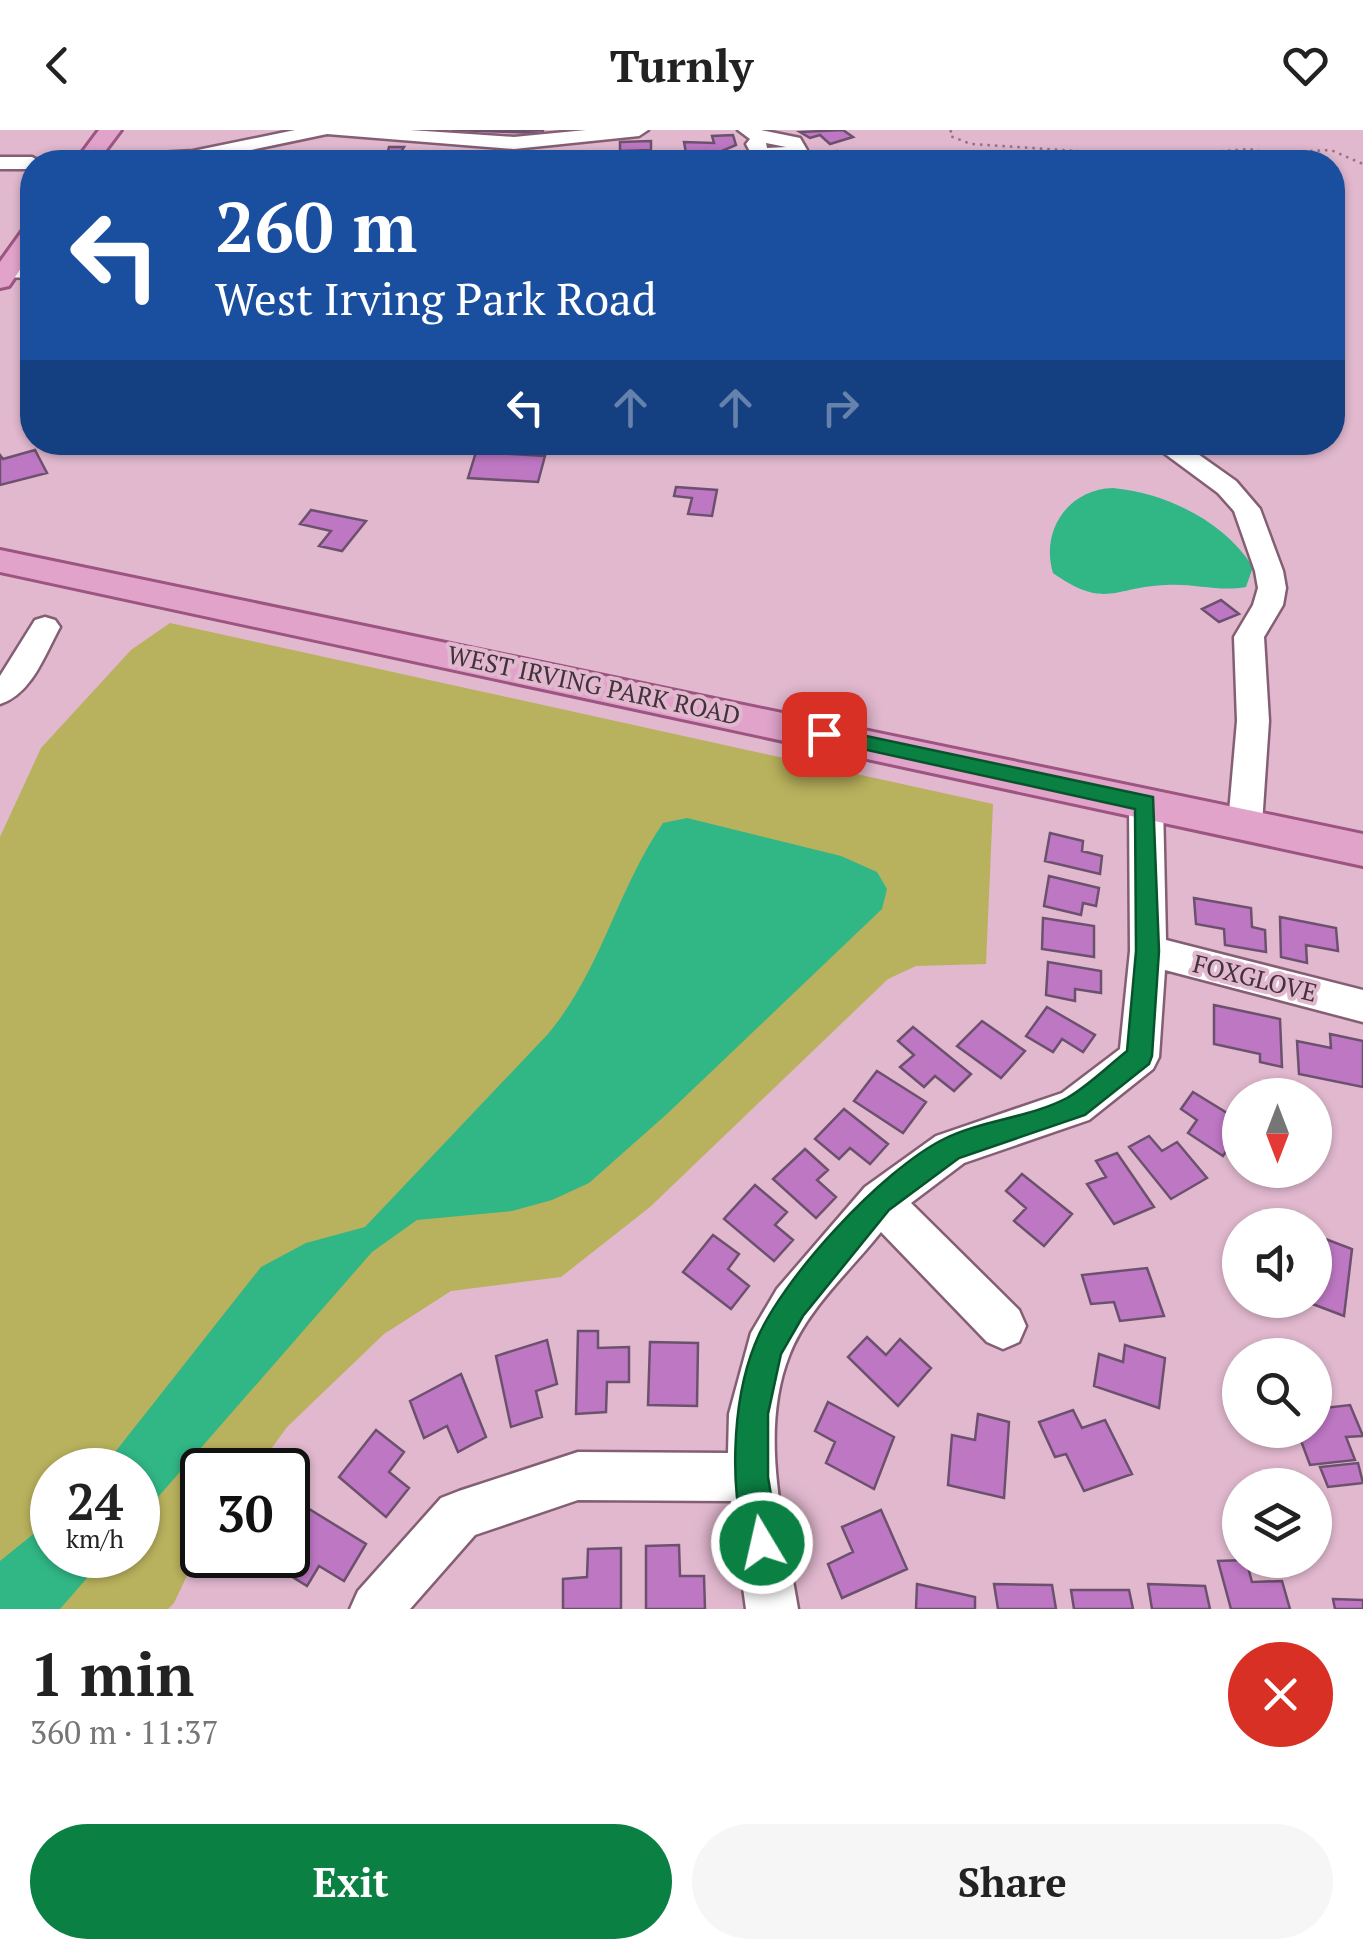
<!DOCTYPE html>
<meta charset="utf-8">
<style>
body{margin:0;font-family:"PT Serif",serif;background:#f6f6f6;color:#222;height:100vh;display:flex;flex-direction:column;font-size:38px;white-space:nowrap}
*{box-sizing:border-box;margin:0}
p{font-size:32px;color:#767676}
.icon{flex:none;width:55px;height:55px;fill:none;stroke:currentColor;stroke-width:2;stroke-linecap:round;stroke-linejoin:round}
.map{position:relative;height:1479px;overflow:hidden}
.drawer{display:flex;flex-direction:column;background:#fff;flex:1}
.drawer>*{flex:none}
.banner{position:absolute;left:20px;top:20px;width:1325px;height:305px;border-radius:40px;box-shadow:0 2px 8px #0004;background:#1a4fa0;color:#fff;overflow:hidden}
.needle{width:65px;rotate:180deg}
.controls{position:absolute;left:1222px;top:948px;display:grid;gap:20px}
.controls a{display:grid;place-items:center;width:110px;height:110px;border-radius:50%;background:#fff;box-shadow:0 2px 8px #0004;font-size:50px}
.speed{position:absolute;left:30px;top:1318px;display:flex;gap:20px;font-size:50px;font-weight:700;text-align:center}
.speed>*{display:grid;place-content:center;width:130px;height:130px;border-radius:50%;background:#fff;box-shadow:0 2px 8px #0004;line-height:1}
.speed small{font-size:25px;font-weight:400}
.speed .limit{border:5px solid #111;border-radius:15px;background:#fff;color:#111}
.pin{position:absolute;display:grid;place-items:center;width:85px;height:85px;color:#fff;margin:-42px;border-radius:20px;box-shadow:0 5px 15px #0006}
.me{position:absolute;width:110px;margin:-55px;rotate:351deg;stroke-linejoin:round;filter:drop-shadow(0 0 8px #0008)}
.turn{display:flex;align-items:center;gap:35px;height:210px;padding:0 30px;font-size:45px}
.turn .icon{width:130px;height:130px;stroke-width:2.5}
.turn b{display:block;font-size:70px;line-height:85px}
.lanes{display:flex;align-items:center;height:95px;padding:0 30px;background:#0003;justify-content:center;gap:50px;direction:ltr}
.lanes .off{opacity:.35}
.round{display:grid;place-items:center;flex:none;width:105px;height:105px;border-radius:52px;background:#f6f6f6}
.overview{display:flex;align-items:center;justify-content:space-between;height:170px;padding:0 30px}
h1{font-size:60px;font-weight:600;line-height:75px}
.cta{display:flex;gap:20px;margin-top:auto;padding:20px 30px}
.cta a{flex:1;height:115px;border-radius:60px;background:#0b8043;color:#fff;font-size:40px;font-weight:600;line-height:115px;text-align:center}
.cta a+a{background:#f6f6f6;color:#222}
header{display:flex;justify-content:space-between;align-items:center;height:130px;padding:0 30px;background:#fff;font-size:45px;font-weight:600}
.map>svg:first-child{display:block}
.green{fill:#b8b15d;fill-rule:evenodd}
.water{fill:#31b686}
.building{fill:#bd77c3;stroke:#6c516e;stroke-width:2.5}
.lines{fill:none;stroke-linecap:round;stroke-linejoin:round}
.minor-casing{stroke:#845f74;stroke-width:5}
.major-casing{stroke:#9c5481;stroke-width:6}
.path{stroke:#907383;stroke-width:2.5;stroke-dasharray:2.5 5;stroke-linecap:butt}
.minor{fill:#fff;fill-rule:evenodd}
.major{fill:#e1a3ca;fill-rule:evenodd}
.route{fill:#0b8043;stroke:#07532c;stroke-width:2.5}
.labels{text-anchor:middle;stroke-width:8;stroke-linejoin:round;paint-order:stroke}
.street-label{font-size:25px;fill:#42323b;stroke:#e1b8ce}
</style>
<header><svg class="icon" aria-label="back" viewBox="0 0 24 24"><path d="M15 5l-7 7 7 7"/></svg>Turnly<svg class="icon" aria-label="heart" viewBox="0 0 24 24"><path d="M12 20l-8-8c-3-5 5-10 8-4 3-6 11-1 8 4z"/></svg></header>
<div class="map">
<svg width="1363" height="1479" viewBox="0 0 1363 1479">
<rect width="100%" height="100%" fill="#e1b8ce"/>
<!-- green -->
<path class="green" d="M170,493l823,181 -7,160 -70,2 -28,13 -238,228 -89,70 -110,14 -67,43 -97,93 -31,43h-54v74l-28,59 -6,6h-168v-772l41,-89 90,-98zM52,1340h86v85h-86z"/>
<!-- water -->
<path class="water" d="M1113,358c53,5 111,33 140,79l-7,20c-27,5 -53,-4 -80,-2 -52,2 -61,25 -113,-12 -13,-43 16,-84 60,-85z
M687,688l154,38 36,16 10,17 -5,20 -214,204 -79,70 -37,17 -40,11 -95,9 -45,32 -234,268v-50h-37l160,-203 45,-24 59,-16 183,-193c53,-63 69,-144 115,-211z
M52,1389v36h55l-47,54h-60v-48z"/>
<!-- building -->
<path class="building" d="M451,0h92l-1,3z
M843,0l10,7 -23,7 -10,-9 -10,3 -10,-6z
M733,5l3,10 -14,6 -36,2 -2,-11 30,1 -2,-7z
M651,11v9l-31,1v-9z
M389,17h15l-9,15h-40l3,-6 29,-1z
M837,21l22,4 -7,7h-35z
M35,320l12,23 -47,12v-30l3,4z
M476,322l69,4 -7,26 -70,-4z
M676,357l41,3 -5,26 -24,-2 4,-16 -18,-2z
M311,380l55,11 -24,30 -23,-5 12,-15 -31,-7z
M1221,470l18,14 -20,8 -17,-13z
M1050,703l33,8 -1,10 20,5 -2,18 -55,-13z
M1049,746l50,12 -3,18 -13,-3 -2,12 -37,-9z
M1194,768l57,10 1,19 13,3 1,22 -41,-7 -1,-16 -28,-5z
M1280,787l56,11 2,23 -32,-6 1,18 -26,-6z
M1043,788l51,8v31l-52,-8z
M1048,832l53,9v22l-26,-4v12l-29,-6z
M1214,875l66,14 2,48 -22,-5v-8l-46,-10z
M1047,877l48,28 -12,17 -21,-13 -9,13 -27,-16z
M982,891l43,30 -24,27 -44,-32z
M913,897l58,47 -17,17 -19,-15 -11,11 -24,-20 14,-12 -16,-14z
M1330,904l33,7v46l-64,-13 -2,-33 34,7z
M877,941l49,31 -23,31 -49,-32z
M1193,962l47,29v9l-17,26 -35,-23 9,-13 -16,-11z
M844,979l44,35 -18,20 -20,-16 -11,11 -24,-20z
M1149,1006l13,15 15,-9 30,36 -36,21 -42,-52z
M805,1019l23,21 -11,10 19,17 -20,21 -43,-39z
M1117,1023l37,54 -40,17 -27,-40 19,-7 -10,-16z
M1022,1044l50,40 -28,32 -30,-25 12,-13 -20,-17z
M755,1055l32,27 -12,13 18,15 -19,21 -50,-42z
M713,1105l26,19 -11,15 21,17 -18,23 -48,-37z
M1315,1105l37,14 -8,67 -42,-16h13z
M1147,1138l17,48 -44,5 -6,-19 -23,2 -9,-29z
M578,1201h20v17l31,-1v35h-22l-1,30 -30,2z
M867,1207l19,18 14,-16 31,29 -33,38 -50,-49z
M547,1210l10,44 -21,7 6,26 -31,10 -15,-71z
M650,1212l48,1 -1,63 -49,-1z
M1125,1215l40,13 -6,50 -65,-22 5,-32 24,8z
M461,1244l25,63 -28,15 -11,-26 -23,12 -14,-37z
M828,1272l66,35 -20,52 -48,-26 9,-21 -20,-11z
M1350,1275l13,31 -17,1 9,23 -45,5 -13,-35h18v-21z
M1073,1280l9,18 23,-8 27,54 -48,17 -18,-37 -11,3 -16,-35z
M978,1284l31,8 -5,76 -56,-13 4,-50 23,5z
M376,1300l28,22 -15,20 20,16 -23,29 -47,-40z
M1358,1333l5,20 -35,4 -8,-20z
M293,1369l73,45 -22,37 -25,-15 -12,20 -32,-20 7,-11h6v-9l8,-14 -8,-5v-21z
M881,1380l26,59 -65,29 -14,-34 25,-12 -11,-25z
M679,1415l1,31h24l1,33h-59v-63z
M621,1418v61h-58v-30l24,-2 1,-28z
M1246,1430l6,22 30,-1 8,28h-59l-13,-48z
M917,1454l58,13v12h-59z
M994,1454l58,1 4,24h-58z
M1148,1454l57,2 5,23h-58z
M1071,1460h58l4,19h-59z
M1333,1469l30,1v9h-28z"/>
<g class="lines">
<defs>
<path id="minor" d="M295,0h115l104,7 72,-7h62l-9,6 -125,13 -187,-15 -133,28h-98l10,-6 87,-5z
M738,0h23l39,8 7,12 -25,11 -29,-4 -7,-13 4,-5zM766,13l20,4h1l-20,1z
M0,27h32l9,5h-9v7h-32z
M32,136v12l-32,-1v-10z
M1149,312h32l55,39 24,28 23,62 3,17 -3,17 -19,32 5,84 -7,103 -5,9 -12,4 -12,-4 -5,-9 9,-103 -3,-84 19,-32 5,-17 -3,-17 -21,-60 -16,-18z
M45,487l10,3 5,7c-15,27 -28,67 -60,77v-28l35,-56z
M1146,661l12,3 5,9 3,137 197,50v32l-198,-52 -6,87 -6,12 -64,51 -125,43 -53,40 108,107 7,16 -7,16 -16,7 -16,-7 -106,-110c-30,38 -75,78 -92,124 -31,79 -4,173 9,253h-52l-15,-108 -153,-1 -103,35 -65,74h-60l8,-18 83,-93 18,-7 119,-39 150,1 1,-39 22,-81 26,-44 88,-102 71,-51 126,-43 58,-44 10,-98 -1,-148 5,-9z"/>
<path id="major" d="M99,0h22l-24,32h-22z
M32,97v25l-23,34 -9,2v-26l23,-32z
M0,420l1363,284v32l-1363,-294z"/>
</defs>
<!-- minor casing -->
<use href="#minor" class="minor-casing"/>
<!-- major casing -->
<use href="#major" class="major-casing"/>
<!-- path -->
<path class="path" d="M951,0l-1,6 21,8 167,11 39,7
M1193,32l19,-10 37,-3 19,4 63,-3 32,14"/>
<!-- minor -->
<use href="#minor" class="minor"/>
<!-- major -->
<use href="#major" class="major"/>
</g>
<!-- route -->
<path class="route" d="M824,597l329,70 6,154 -7,105 -3,8 -64,51 -126,43 -70,52 -86,106 -22,38 -13,60v63l11,66 -5,12 -12,4 -11,-4c-24,-57 -19,-154 4,-211 24,-63 128,-175 189,-205 38,-19 85,-21 123,-41 21,-12 41,-32 60,-47l9,-100 -1,-142 -318,-70 -3,-5 3,-5z"/>
<g class="labels">
<!-- street labels -->
<g class="street-label">
<text transform="translate(594 555) rotate(12)" y="9">WEST IRVING PARK ROAD</text>
<text transform="translate(1255 848) rotate(14)" y="9">FOXGLOVE</text>
</g>
</g>
</svg>
<div class="controls">
<a><svg class="needle" viewBox="-14 -14 28 28"><path d="M0-13l5 13h-10z" fill="#e53935"/><path d="M0 13l5-13h-10z" fill="#767676"/></svg></a>
<a><svg class="icon" aria-label="sound" viewBox="0 0 24 24"><path d="M4 9h4l5-4v14l-5-4H4zM17 9q2 3 0 6"/></svg></a>
<a><svg class="icon" aria-label="search" viewBox="0 0 24 24"><circle cx="10" cy="10" r="6"/><path d="M15 15l6 6"/></svg></a>
<a><svg class="icon" aria-label="layers" viewBox="0 0 24 24"><path d="M12 4l9 5-9 5-9-5zM3 14l9 5 9-5"/></svg></a>
</div>
<div class="speed"><div>24<small>km/h</small></div><div class="limit">30</div></div>
<div class="pin" style="left:824px;top:604px;background:#d93025"><svg class="icon" aria-label="arrive" viewBox="0 0 24 24"><path d="M6 21V4h12l-3 4 3 4H6"/></svg></div>
<svg class="me" style="left:762px;top:1413px" viewBox="-20 -20 40 40"><circle r="17" fill="#0b8043" stroke="#fff" stroke-width="3"/><path d="M0-11L8 9 0 5-8 9z" fill="#fff"/></svg>
<div class="banner">
<div class="turn"><svg class="icon" aria-label="left" viewBox="0 0 24 24"><path d="M17 20v-9H6M10 6l-5 5 5 5"/></svg><div><b>260 m</b>West Irving Park Road</div></div>
<div class="lanes"><svg class="icon" aria-label="left" viewBox="0 0 24 24"><path d="M17 20v-9H6M10 6l-5 5 5 5"/></svg><svg class="icon off" aria-label="ahead" viewBox="0 0 24 24"><path d="M12 20V5M6 11l6-6 6 6"/></svg><svg class="icon off" aria-label="ahead" viewBox="0 0 24 24"><path d="M12 20V5M6 11l6-6 6 6"/></svg><svg class="icon off" aria-label="right" viewBox="0 0 24 24"><path d="M7 20v-9h11M14 6l5 5-5 5"/></svg></div>
</div>
</div>
<section class="drawer">
<div class="overview"><div><h1>1 min</h1><p>360 m · 11:37</p></div><a class="round" style="background:#d93025;color:#fff"><svg class="icon" aria-label="close" viewBox="0 0 24 24"><path d="M6 6l12 12M18 6L6 18"/></svg></a></div>
<div class="cta"><a>Exit</a><a>Share</a></div>
</section>
